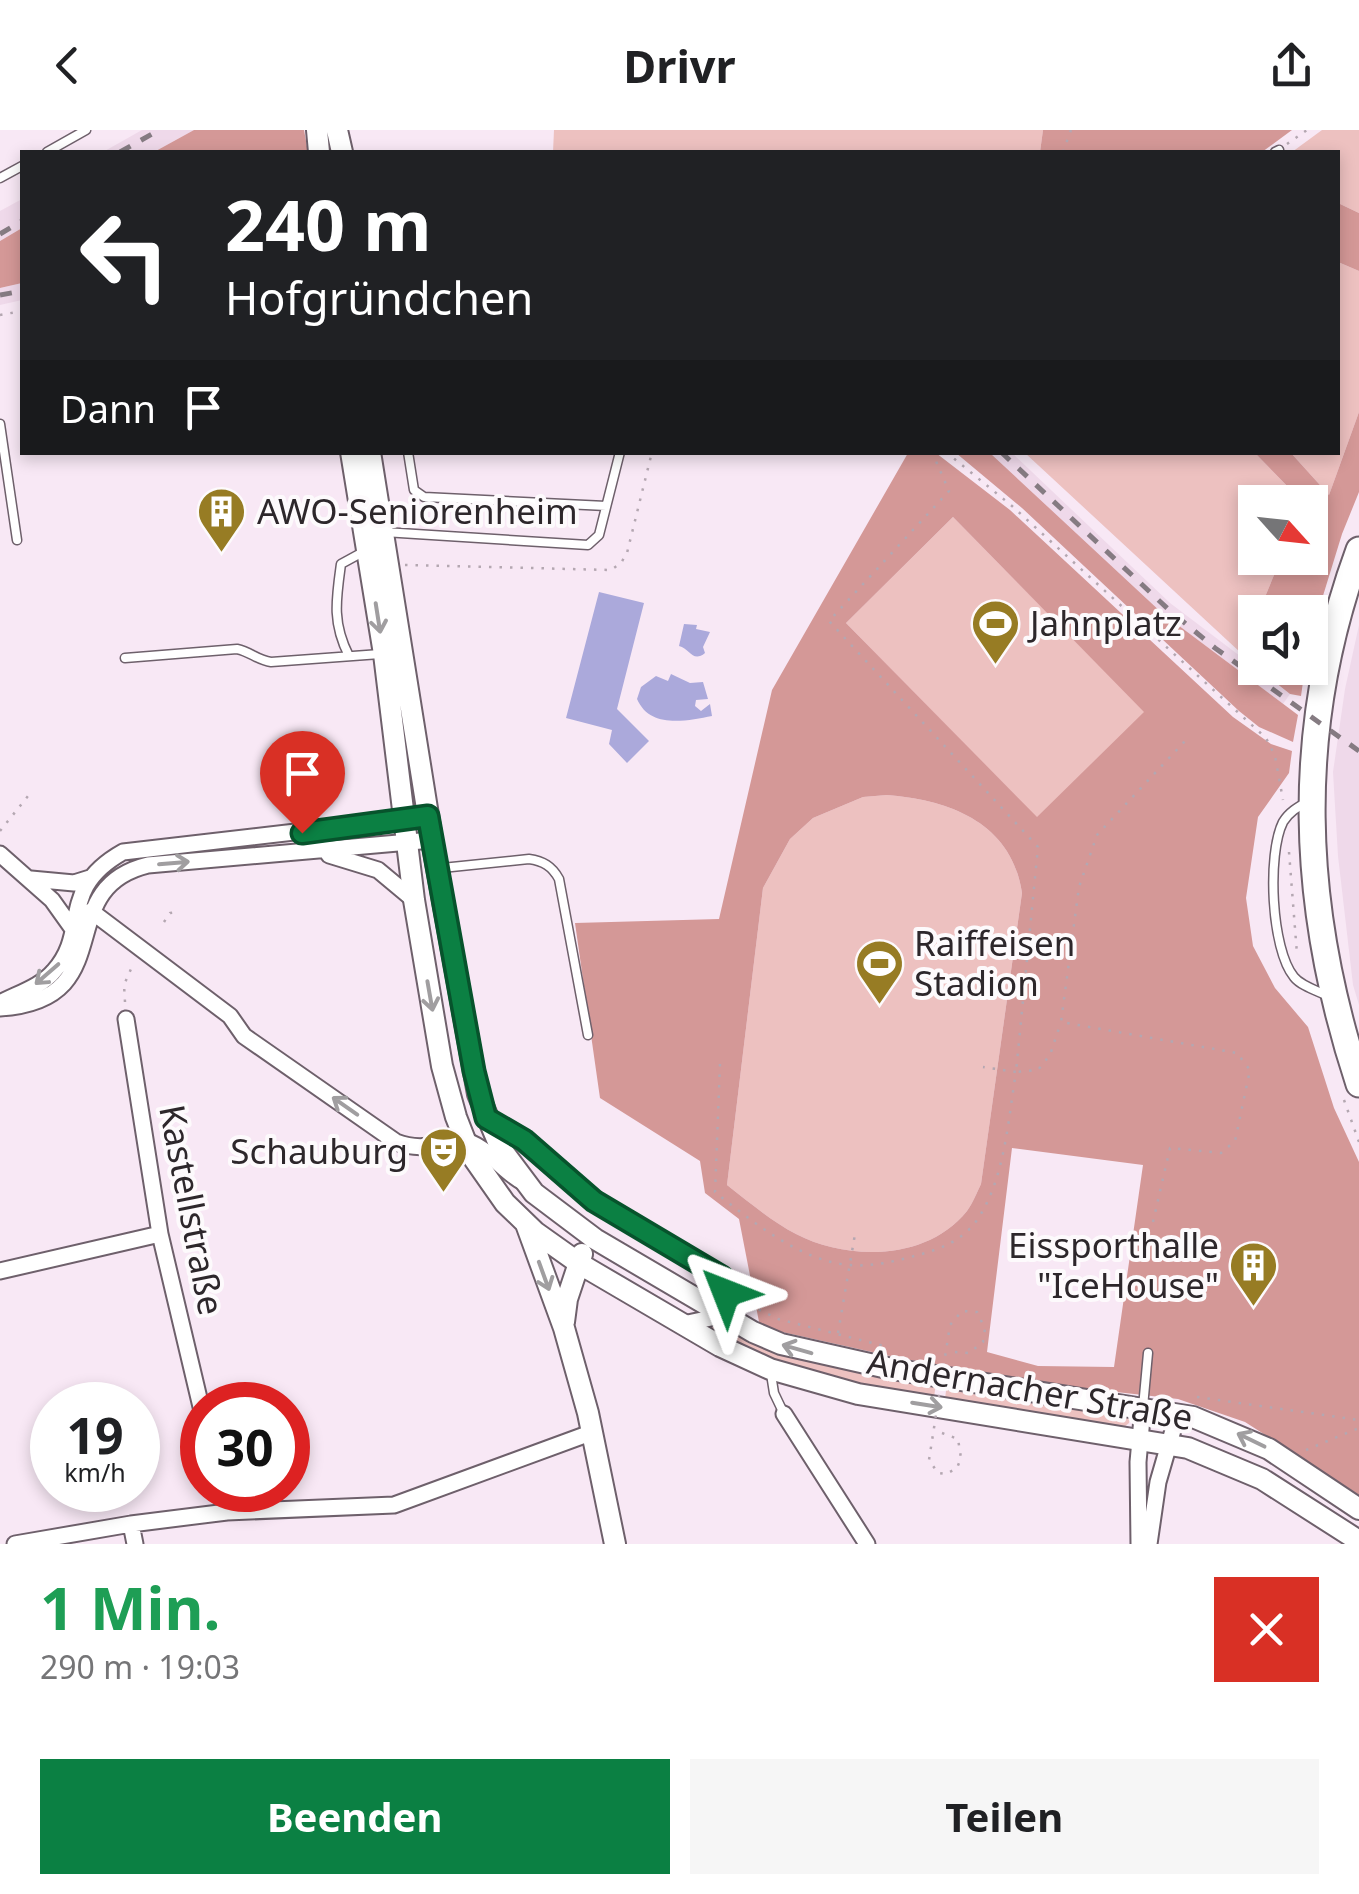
<!DOCTYPE html>
<html lang="de">
<meta charset="utf-8">
<style>
body{margin:0;font-family:"Noto Sans",sans-serif;background:#f6f6f6;color:#202124;height:100vh;display:flex;flex-direction:column;font-size:38px;white-space:nowrap}
*{box-sizing:border-box;margin:0}
p{font-size:32px;color:#757577}
.icon{flex:none;width:55px;height:55px;fill:none;stroke:currentColor;stroke-width:2;stroke-linecap:round;stroke-linejoin:round}
.map{position:relative;height:1414px;overflow:hidden}
.details{display:flex;flex-direction:column;background:#fff;flex:1}
.details>*{flex:none}
.top-card{position:absolute;left:20px;top:20px;width:1320px;height:305px;border-radius:0px;box-shadow:0 5px 15px #0003;background:#202124;color:#fff;overflow:hidden}
.needle{width:65px;rotate:117deg}
.buttons{position:absolute;left:1238px;top:355px;display:grid;gap:20px}
.buttons a{display:grid;place-items:center;width:90px;height:90px;border-radius:0px;background:#fff;box-shadow:0 5px 15px #0003;font-size:50px}
.speed{position:absolute;left:30px;top:1252px;display:flex;gap:20px;font-size:50px;font-weight:700;text-align:center}
.speed>*{display:grid;place-content:center;width:130px;height:130px;border-radius:50%;background:#fff;box-shadow:0 5px 15px #0003;line-height:1}
.speed small{font-size:25px;font-weight:400}
.speed .limit{border:15px solid #d22;background:#fff;color:#111}
.pin{position:absolute;display:grid;place-items:center;width:85px;height:85px;color:#fff;margin:-102px -42px;border-radius:50% 50% 50% 0;rotate:-45deg;box-shadow:0 0 10px #0007}
.pin .icon{rotate:45deg}
.me{position:absolute;width:110px;margin:-55px;rotate:315deg;stroke-linejoin:round;filter:drop-shadow(0 0 8px #0008)}
.turn{display:flex;align-items:center;gap:35px;height:210px;padding:0 40px;font-size:45px}
.turn .icon{width:130px;height:130px;stroke-width:2.5}
.turn b{display:block;font-size:70px;line-height:85px}
.then{display:flex;align-items:center;height:95px;padding:0 40px;background:#0003;gap:20px;font-size:38px}
.round{display:grid;place-items:center;flex:none;width:105px;height:105px;border-radius:0px;background:#f6f6f6}
.overview{display:flex;align-items:center;justify-content:space-between;height:170px;padding:0 40px}
h1{font-size:60px;font-weight:700;line-height:75px;color:#1e9e55}
.button{display:flex;gap:20px;margin-top:auto;padding:20px 40px}
.button a{flex:1;height:115px;border-radius:0px;background:#0b8043;color:#fff;font-size:40px;font-weight:700;line-height:115px;text-align:center}
.button a+a{background:#f6f6f6;color:#202124}
header{display:flex;justify-content:space-between;align-items:center;height:130px;padding:0 40px;background:#fff;font-size:45px;font-weight:700}
.map>svg:first-child{display:block}
.built{fill:#efd9ea}
.green{fill:#edc1c0}
.forest{fill:#d49897;fill-rule:evenodd}
.water{fill:#aba9db}
.lines{fill:none;stroke-linecap:round;stroke-linejoin:round}
.service-casing{stroke:#6e606b;stroke-width:11}
.minor-casing{stroke:#6e606b;stroke-width:19}
.tertiary-casing{stroke:#6e606b;stroke-width:24}
.primary-casing{stroke:#6e606b;stroke-width:29}
.path{stroke:#b4a7b1;stroke-width:2.5;stroke-dasharray:2.5 8;stroke-linecap:butt}
.service{stroke:#fff;stroke-width:8}
.minor{stroke:#fff;stroke-width:15}
.tertiary{stroke:#fff;stroke-width:20}
.primary{stroke:#fff;stroke-width:25}
.rail{stroke:#857b82;stroke-width:5;stroke-dasharray:12 12;stroke-linecap:butt}
.path-bridge{stroke:#b4a7b1;stroke-width:2.5;stroke-dasharray:2.5 8;stroke-linecap:butt}
.oneway{stroke:#a09ea0}
.route-casing{stroke:#07532c;stroke-width:25}
.route{stroke:#0b8043;stroke-width:18}
.labels{text-anchor:middle;stroke-width:8;stroke-linejoin:round;paint-order:stroke}
.poi-label{font-size:35px;fill:#2d272b;stroke:#fdfafc;text-anchor:start}
.street-label{font-size:35px;fill:#2d272b;stroke:#fdfafc}
</style>
<header><svg class="icon" aria-label="back" viewBox="0 0 24 24"><path d="M15 5l-7 7 7 7"/></svg>Drivr<svg class="icon" aria-label="share" viewBox="0 0 24 24"><path d="M12 15V3M7 8l5-5 5 5M5 13v7h14v-7"/></svg></header>
<div class="map">
<svg width="1359" height="1414" viewBox="0 0 1359 1414">
<rect width="100%" height="100%" fill="#f8e8f5"/>
<!-- built -->
<path class="built" d="M142,0h52l-40,22h-51z
M22,69v29l-22,13v-30z
M22,153v17l-22,5v-17z
M990,323h22l158,150 120,91 -7,10 -121,-91z
M1359,495v380l-6,-20 -15,-129 -5,-84 12,-83z"/>
<!-- green -->
<path class="green" d="M554,0h489l-3,22h-487z
M1322,0h37v83l-21,-10v-51h-46z
M1338,132l21,9v141l-30,83 -38,-42 47,-1z
M1025,323h230l38,39 2,10h-40v56h26l-16,39 -2,15h-8v54z
M953,387l192,195 -108,106 -191,-195z
M887,665c63,5 125,28 135,98l-41,291c-4,8 -8,19 -14,27 -40,50 -119,50 -171,23 -25,-13 -47,-32 -69,-49l36,-297 27,-49 23,-21 50,-21z
M715,1190l221,62 -2,16 -71,-11 -89,-25 -74,-36z
M947,1253l179,30 4,5 -1,5 -5,4 -179,-28z"/>
<!-- forest -->
<path class="forest" d="M194,0h110l4,22h-154z
M1043,0h249l-30,22h-222z
M1338,73l21,10v58l-21,-9z
M22,98v55l-22,5v-47z
M1359,282v80l-17,42 -32,104v-26h-47l2,-15 16,-39h29v-56h-15l-2,-10 -38,-39h36l38,42z
M908,323h28l74,57 223,207 38,27 21,7 -3,22 -31,44 -12,81 7,48 22,42 33,39 26,81 25,54v333l-114,-73 -67,-23 -132,-15 -147,-26 -139,-31 -21,-108 -34,-26 -5,-32 -100,-63 -25,-175 144,-4 53,-229zM953,387l191,195 -107,105 -191,-194zM887,665c63,5 125,28 135,98l-41,291c-4,8 -8,19 -14,27 -40,50 -119,50 -171,23 -25,-13 -47,-32 -69,-49l36,-297 27,-49 23,-21 50,-21zM1012,1018l131,17 -29,202 -76,-1 -51,-14z
M956,323h34l172,160 136,102 -5,27 -34,-15 -20,-16 -217,-203z
M1257,538h48l-4,28 -11,-2z"/>
<!-- water -->
<path class="water" d="M599,462l45,11 -27,106 32,32 -22,22 -18,-19 3,-14 -46,-12z
M684,494l13,1 -1,4 14,3 -7,15 2,6c-12,10 -15,-4 -26,-7z
M671,544l19,9 13,-1 5,17 -12,1 -1,6 6,5 9,-7 2,12c-26,5 -62,13 -75,-17l4,-12 15,-11 12,5z"/>
<g class="lines">
<defs>
<path id="service" d="M47,22l39,-22
M1275,22l4,-2
M0,48l22,-12
M0,294l17,116
M408,322l6,38 10,7 182,9
M384,402l204,13 11,-10 21,-83
M349,526c-17,-33 -13,-56 -8,-92l22,-12
M125,528l112,-9c14,3 20,11 34,13l109,-8
M1307,672c-9,5 -18,10 -24,20 -16,32 -12,127 11,155 7,9 24,14 34,19
M442,738l87,-9c14,2 23,7 30,20l29,156
M771,1244l3,19 10,21
M1143,1277l5,-54"/>
<path id="minor" d="M0,724l52,46 20,28
M329,725l49,15 36,30
M31,749l43,4 16,-5
M91,781l139,105 14,20 152,106c33,13 55,-6 73,0 20,7 34,30 54,40
M0,873c17,-9 42,-17 54,-32 36,-40 3,-82 69,-119l292,-34
M0,878c124,-8 49,-119 148,-143l284,-25
M126,889l34,215 42,177
M486,988l39,22 68,61 128,76 5,16 -15,25 -28,6
M0,1141l160,-37
M784,1284l83,130
M221,1360l6,22
M131,1394l4,20
M15,1414l116,-20 96,-12 167,-7 199,-73
M1139,1414l-1,-82 5,-55
M1149,1414l9,-62 20,-69"/>
<path id="tertiary" d="M317,0l2,22
M337,0l5,22
M351,322l33,202 30,246 28,166 14,51 14,36 35,50 30,29 45,32 140,82 50,23 88,25 330,54 74,31 97,62
M370,322l62,388 46,254 23,55 33,44 61,46 158,93 28,12 111,25 301,48 76,32 90,60
M526,1094l38,104 24,85 27,131
M564,1192l3,-23 15,-45"/>
<path id="primary" d="M1359,420c-66,179 -59,355 0,534"/>
</defs>
<!-- service casing -->
<use href="#service" class="service-casing"/>
<!-- minor casing -->
<use href="#minor" class="minor-casing"/>
<!-- tertiary casing -->
<use href="#tertiary" class="tertiary-casing"/>
<!-- primary casing -->
<use href="#primary" class="primary-casing"/>
<!-- path -->
<path class="path" d="M1287,14l20,-14
M1063,22l8,-22
M0,185l22,-4
M932,322l17,39 -120,130 209,226 -22,225 22,-2 12,-15 11,-33
M946,322l66,54 254,232 9,18 8,44
M405,435l206,5 10,-7 6,-10 25,-101
M0,701l32,-40
M1289,722l8,102
M164,792l6,-9 9,-1
M125,872l-1,-17 10,-23
M720,934l-5,128c36,29 87,70 135,73 23,2 46,-4 68,-10 23,-6 45,-15 59,-35 28,-41 31,-100 39,-148l-33,-5
M1344,970l15,42
M1153,1092l17,-74 51,5 14,-12 15,-71 -13,-17 -176,-31 18,-135 18,-52 88,-94
M740,1170l38,19 110,28
M838,1203l17,-99
M1197,1267l162,23
M1306,1320l53,-22"/>
<!-- service -->
<use href="#service" class="service"/>
<!-- minor -->
<use href="#minor" class="minor"/>
<!-- tertiary -->
<use href="#tertiary" class="tertiary"/>
<!-- primary -->
<use href="#primary" class="primary"/>
<!-- rail -->
<path class="rail" d="M120,22l39,-22
M0,104l22,-13
M0,165l22,-4
M1001,322l167,157 47,39 144,103"/>
<!-- path-bridge -->
<path class="path-bridge" d="M942,1303l16,6 3,19 -4,10 -11,6 -8,-1 -9,-13 21,-135 12,-14 15,1 8,17 -2,13 -14,11 -14,-1"/>
</g>
<!-- one-way arrows -->
<defs><path id="oneway-shaft" d="M-6 0H5M1.5-3L5.5 0L1.5 3" fill="none" stroke-width="1.6" stroke-linecap="round" stroke-linejoin="round" transform="scale(2.5)"/></defs>
<g class="oneway">
<use href="#oneway-shaft" transform="translate(378 488) rotate(81)"/>
<use href="#oneway-shaft" transform="translate(174 733) rotate(-5)"/>
<use href="#oneway-shaft" transform="translate(47 844) rotate(139)"/>
<use href="#oneway-shaft" transform="translate(430 866) rotate(80)"/>
<use href="#oneway-shaft" transform="translate(345 976) rotate(-145)"/>
<use href="#oneway-shaft" transform="translate(544 1146) rotate(70)"/>
<use href="#oneway-shaft" transform="translate(797 1219) rotate(-164)"/>
<use href="#oneway-shaft" transform="translate(927 1275) rotate(9)"/>
<use href="#oneway-shaft" transform="translate(1251 1310) rotate(-154)"/>
</g>
<g class="lines">
<defs>
<path id="route" d="M302,703l126,-17 46,255 12,47 38,22 70,61 128,76 4,16"/>
</defs>
<!-- route casing -->
<use href="#route" class="route-casing"/>
<!-- route -->
<use href="#route" class="route"/>
</g>
<!-- icons -->
<defs>
<symbol id="building-pin" viewBox="-11 -11 22 30"><path d="M0 17L-7.5 6A9.5 9.5 0 1 1 7.5 6Z" fill="#977c24" stroke="#fdfafc"/><path d="M-4-6H4V6H1V3H-1V6H-4ZM-2.5-4.3h1.7v1.8h-1.7ZM.8-4.3h1.7v1.8H.8ZM-2.5-1h1.7V.8h-1.7ZM.8-1h1.7V.8H.8Z" fill="#fff"/></symbol>
<symbol id="stadium-pin" viewBox="-11 -11 22 30"><path d="M0 17L-7.5 6A9.5 9.5 0 1 1 7.5 6Z" fill="#977c24" stroke="#fdfafc"/><path d="M0-5a6.5 5 0 1 0 0 10a6.5 5 0 1 0 0-10ZM-3.5-1.8h7v3.6h-7Z" fill="#fff"/></symbol>
<symbol id="theatre-pin" viewBox="-11 -11 22 30"><path d="M0 17L-7.5 6A9.5 9.5 0 1 1 7.5 6Z" fill="#977c24" stroke="#fdfafc"/><path d="M-5-5.5Q0-4 5-5.5V0Q5 5 0 6Q-5 5-5 0ZM-3.3-2.5H-1v1.5H-3.3ZM1-2.5H3.3v1.5H1ZM-2.8 1Q0 5.5 2.8 1Z" fill="#fff"/></symbol>
</defs>
<g fill-rule="evenodd">
<use href="#building-pin" x="194" y="354" width="55" height="75"/>
<use href="#stadium-pin" x="968" y="466" width="55" height="75"/>
<use href="#stadium-pin" x="852" y="806" width="55" height="75"/>
<use href="#theatre-pin" x="416" y="994" width="55" height="75"/>
<use href="#building-pin" x="1226" y="1108" width="55" height="75"/>
</g>
<g class="labels">
<!-- poi labels -->
<g class="poi-label">
<text x="257" y="394">AWO-Seniorenheim</text>
<text x="1030" y="506">Jahnplatz</text>
<text x="914" y="826">Raiffeisen<tspan x="914" dy="40">Stadion</tspan></text>
<text x="408" y="1034" text-anchor="end">Schauburg</text>
<text x="1219" y="1128" text-anchor="end">Eissporthalle<tspan x="1219" dy="40">"IceHouse"</tspan></text>
</g>
<!-- street labels -->
<g class="street-label">
<text transform="translate(191 1080) rotate(79)" y="12">Kastellstraße</text>
<text transform="translate(1030 1260) rotate(10)" y="12">Andernacher Straße</text>
</g>
</g>
</svg>
<div class="buttons">
<a><svg class="needle" viewBox="-14 -14 28 28"><path d="M0-13l5 13h-10z" fill="#e53935"/><path d="M0 13l5-13h-10z" fill="#757577"/></svg></a>
<a><svg class="icon" aria-label="sound" viewBox="0 0 24 24"><path d="M4 9h4l5-4v14l-5-4H4zM17 9q2 3 0 6"/></svg></a>
</div>
<div class="speed"><div>19<small>km/h</small></div><div class="limit">30</div></div>
<div class="pin" style="left:302px;top:703px;background:#d93025"><svg class="icon" aria-label="arrive" viewBox="0 0 24 24"><path d="M6 21V4h12l-3 4 3 4H6"/></svg></div>
<svg class="me" style="left:726px;top:1163px" viewBox="-20 -20 40 40"><path d="M0-17L14 15 0 8-14 15z" fill="#0b8043" stroke="#fff" stroke-width="4"/></svg>
<div class="top-card">
<div class="turn"><svg class="icon" aria-label="left" viewBox="0 0 24 24"><path d="M17 20v-9H6M10 6l-5 5 5 5"/></svg><div><b>240 m</b>Hofgründchen</div></div>
<div class="then">Dann<svg class="icon" aria-label="arrive" viewBox="0 0 24 24"><path d="M6 21V4h12l-3 4 3 4H6"/></svg></div>
</div>
</div>
<section class="details">
<div class="overview"><div><h1>1 Min.</h1><p>290 m · 19:03</p></div><a class="round" style="background:#d93025;color:#fff"><svg class="icon" aria-label="close" viewBox="0 0 24 24"><path d="M6 6l12 12M18 6L6 18"/></svg></a></div>
<div class="button"><a>Beenden</a><a>Teilen</a></div>
</section>
